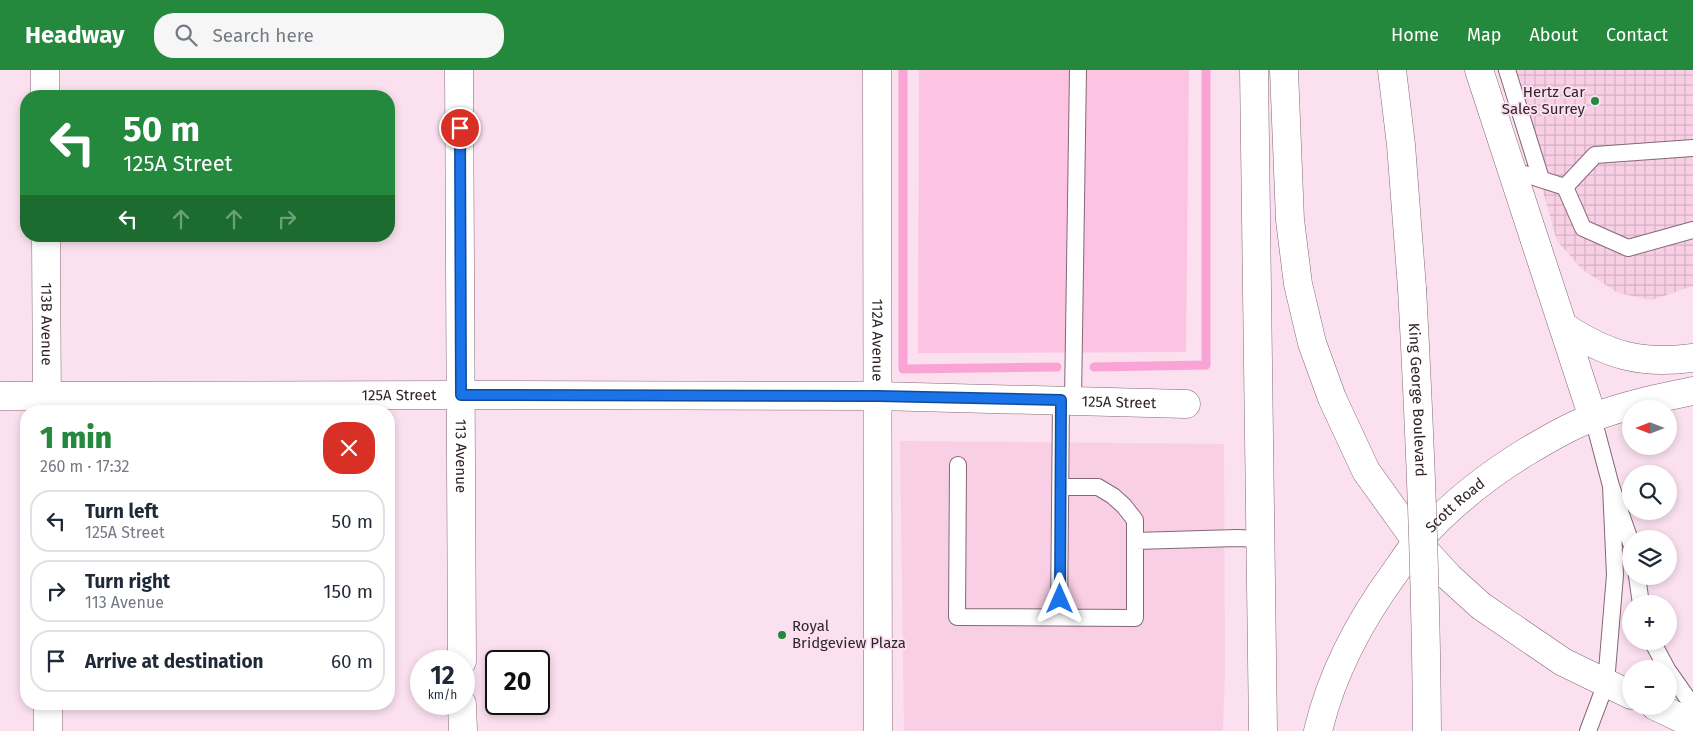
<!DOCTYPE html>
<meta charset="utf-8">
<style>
body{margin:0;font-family:"Fira Sans",sans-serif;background:#f6f6f7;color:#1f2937;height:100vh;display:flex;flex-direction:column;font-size:19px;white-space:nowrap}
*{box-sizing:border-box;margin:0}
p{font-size:16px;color:#747a83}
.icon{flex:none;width:28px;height:28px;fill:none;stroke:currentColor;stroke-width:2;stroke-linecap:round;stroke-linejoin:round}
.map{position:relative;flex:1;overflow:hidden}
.side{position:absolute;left:20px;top:335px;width:375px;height:305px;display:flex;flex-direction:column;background:#fff;border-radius:20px;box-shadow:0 2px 8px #0003}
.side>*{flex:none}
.guide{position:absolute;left:20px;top:20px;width:375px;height:152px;border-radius:20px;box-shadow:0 2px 8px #0003;background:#24883d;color:#fff;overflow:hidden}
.needle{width:32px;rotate:270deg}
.controls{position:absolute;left:1622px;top:330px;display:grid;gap:10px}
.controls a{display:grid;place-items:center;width:55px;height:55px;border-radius:50%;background:#fff;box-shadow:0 2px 8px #0003;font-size:25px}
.speed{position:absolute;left:410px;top:580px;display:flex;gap:10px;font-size:25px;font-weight:700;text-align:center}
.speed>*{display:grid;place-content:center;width:65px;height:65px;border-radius:50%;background:#fff;box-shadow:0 2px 8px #0003;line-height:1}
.speed small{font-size:12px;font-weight:400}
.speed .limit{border:2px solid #111;border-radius:8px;background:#fff;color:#111}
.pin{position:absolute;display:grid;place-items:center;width:42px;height:42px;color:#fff;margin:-21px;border:2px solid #fff;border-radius:50%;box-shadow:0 1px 5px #0007}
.me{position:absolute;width:55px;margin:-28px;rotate:0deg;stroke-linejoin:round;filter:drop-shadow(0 0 4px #0008)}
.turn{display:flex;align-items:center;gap:18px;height:105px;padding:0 20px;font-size:22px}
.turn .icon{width:65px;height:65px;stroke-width:2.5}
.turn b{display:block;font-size:35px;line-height:42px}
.lanes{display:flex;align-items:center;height:48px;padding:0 20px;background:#0003;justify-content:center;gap:25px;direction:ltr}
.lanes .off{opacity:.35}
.round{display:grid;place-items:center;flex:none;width:52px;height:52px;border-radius:20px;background:#f6f6f7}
.headline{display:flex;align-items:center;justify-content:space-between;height:85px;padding:0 20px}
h1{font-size:30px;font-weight:800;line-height:38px;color:#24883d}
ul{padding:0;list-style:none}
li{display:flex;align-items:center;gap:15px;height:62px;margin:0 10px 8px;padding:0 10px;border:2px solid #e0e1e3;border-radius:20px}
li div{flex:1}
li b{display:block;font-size:19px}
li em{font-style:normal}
header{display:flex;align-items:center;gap:30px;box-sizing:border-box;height:70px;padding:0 25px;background:#24883d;color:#fff}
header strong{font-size:24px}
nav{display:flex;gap:28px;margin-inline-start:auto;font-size:18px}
.search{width:350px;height:45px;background:#f6f6f7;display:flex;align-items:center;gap:12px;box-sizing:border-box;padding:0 18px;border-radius:20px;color:#747a83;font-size:19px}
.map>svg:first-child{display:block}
.built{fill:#f8cfe5}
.industrial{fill:url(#industrial-grid)}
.grass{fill:#fdc3e3}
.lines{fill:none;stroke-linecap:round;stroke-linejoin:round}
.stream{stroke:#f9a4d5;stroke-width:9}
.service-casing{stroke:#846777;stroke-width:18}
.minor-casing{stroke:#846777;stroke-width:29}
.secondary-casing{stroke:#846777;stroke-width:29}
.primary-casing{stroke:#846777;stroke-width:29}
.service{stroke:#fff;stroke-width:16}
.minor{stroke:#fff;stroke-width:28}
.secondary{stroke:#fff;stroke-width:28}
.primary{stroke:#fff;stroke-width:28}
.primary-bridge-casing{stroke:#846777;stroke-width:29;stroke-linecap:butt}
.primary-bridge{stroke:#fff;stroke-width:28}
.route-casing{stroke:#114b97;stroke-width:12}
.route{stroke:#1a73e8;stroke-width:9}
.poi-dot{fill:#24883d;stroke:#fbe0ef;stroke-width:2}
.labels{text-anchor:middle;stroke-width:4;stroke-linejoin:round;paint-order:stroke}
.poi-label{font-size:15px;fill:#30242b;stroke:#fbe0ef;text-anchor:end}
.street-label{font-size:15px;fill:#30242b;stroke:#fbe0ef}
</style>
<header>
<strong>Headway</strong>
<div class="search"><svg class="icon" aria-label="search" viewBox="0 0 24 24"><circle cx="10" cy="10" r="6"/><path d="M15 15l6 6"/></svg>Search here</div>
<nav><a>Home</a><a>Map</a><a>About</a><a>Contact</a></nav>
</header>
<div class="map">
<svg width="1693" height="661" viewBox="0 0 1693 661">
<defs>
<pattern id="industrial-grid" width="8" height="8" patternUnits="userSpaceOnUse" patternTransform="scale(1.25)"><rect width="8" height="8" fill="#f8cfe5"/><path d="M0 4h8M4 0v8" fill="none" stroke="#d5b2c5"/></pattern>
</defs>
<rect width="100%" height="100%" fill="#fbe0ef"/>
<!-- built -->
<path class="built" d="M900,371l324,3 1,225 -2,62h-319z"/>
<!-- industrial -->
<path class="industrial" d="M1509,0h184v216l-41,14 -34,-7 -35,-23 -26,-29z"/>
<!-- grass -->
<path class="grass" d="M919,0h270l-3,282 -268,1z"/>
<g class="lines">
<!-- stream -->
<path class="stream" d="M903,0v299l154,-2
M1094,297l112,-2v-295"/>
<defs>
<path id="service" d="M1507,0l34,109
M1512,100l53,17 18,41 45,20 65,-18
M1565,117l30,-32 98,-7
M1073,330l5,-330
M1593,348l18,68 20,57
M958,395l-1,152 178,1v-77l102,-3 23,1
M1060,417h38l15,9 11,10 11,14v21
M1637,506l4,28
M1059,547l2,-217
M1652,571l15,28
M1669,602l24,34
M1588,661l18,-48 9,-108 -4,-89"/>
<g id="minor">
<path d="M45,0v26"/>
<path id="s1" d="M459,0l3,591"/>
<path id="s2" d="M877,0l1,661"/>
<path id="s3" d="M46,166l1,175"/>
<path id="s4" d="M0,326l461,-1 417,1 308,8"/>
<path d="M48,634v27"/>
<path d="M462,634l1,27"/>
</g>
<g id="secondary">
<path id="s5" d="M1318,661c14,-59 42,-111 78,-160 7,-10 14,-21 22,-30 31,-35 69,-65 108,-89 22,-13 44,-26 68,-35 32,-12 65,-19 99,-26"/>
</g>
<path id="primary" d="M1254,0l9,661
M1284,0l6,150 8,64 14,59 20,55 34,73 51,71 32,35 32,29 82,56 68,33
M1392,0l9,75 11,143
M1479,0l114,348
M1563,256c44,29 77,39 130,32
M1655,636l38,18"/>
</defs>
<!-- service casing -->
<use href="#service" class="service-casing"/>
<!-- minor casing -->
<use href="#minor" class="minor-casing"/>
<!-- secondary casing -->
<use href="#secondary" class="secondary-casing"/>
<!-- primary casing -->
<use href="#primary" class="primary-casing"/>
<!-- service -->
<use href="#service" class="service"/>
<!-- minor -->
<use href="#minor" class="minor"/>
<!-- secondary -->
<use href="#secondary" class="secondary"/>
<!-- primary -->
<use href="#primary" class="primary"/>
<defs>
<g id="primary-bridge">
<path id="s6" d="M1412,218c8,147 14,295 15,443"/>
</g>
</defs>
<!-- primary-bridge casing -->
<use href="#primary-bridge" class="primary-bridge-casing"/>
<!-- primary-bridge -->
<use href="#primary-bridge" class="primary-bridge"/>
</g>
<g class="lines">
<defs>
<path id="route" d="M460,58l1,267 417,1 183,4 -1,199"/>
</defs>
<!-- route casing -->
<use href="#route" class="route-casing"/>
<!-- route -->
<use href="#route" class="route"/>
</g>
<!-- markers -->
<g class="poi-dot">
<circle cx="1595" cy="31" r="5"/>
<circle cx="782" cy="565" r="5"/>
</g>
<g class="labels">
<!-- poi labels -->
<g class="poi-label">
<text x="1585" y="27">Hertz Car<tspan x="1585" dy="17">Sales Surrey</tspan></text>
<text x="792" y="561" text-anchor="start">Royal<tspan x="792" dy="17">Bridgeview Plaza</tspan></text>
</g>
<!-- street labels -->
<g class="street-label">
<text dy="5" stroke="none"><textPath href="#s3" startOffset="88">113B Avenue</textPath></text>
<text dy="5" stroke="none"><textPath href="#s2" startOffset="270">112A Avenue</textPath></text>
<text dy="5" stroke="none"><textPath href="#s4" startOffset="399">125A Street</textPath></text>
<text dy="5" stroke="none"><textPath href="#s6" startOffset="112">King George Boulevard</textPath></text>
<text dy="5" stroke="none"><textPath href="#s4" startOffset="1119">125A Street</textPath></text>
<text dy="5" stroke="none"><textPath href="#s1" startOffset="386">113 Avenue</textPath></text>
<text dy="5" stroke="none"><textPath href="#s5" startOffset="268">Scott Road</textPath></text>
</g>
</g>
</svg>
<div class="controls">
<a><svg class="needle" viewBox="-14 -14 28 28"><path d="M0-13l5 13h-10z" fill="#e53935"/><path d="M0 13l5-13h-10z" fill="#747a83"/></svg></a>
<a><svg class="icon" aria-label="search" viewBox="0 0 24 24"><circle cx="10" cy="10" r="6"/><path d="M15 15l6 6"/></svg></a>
<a><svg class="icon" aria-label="layers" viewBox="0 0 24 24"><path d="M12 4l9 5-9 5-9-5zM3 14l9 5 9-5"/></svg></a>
<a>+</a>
<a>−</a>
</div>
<div class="speed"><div>12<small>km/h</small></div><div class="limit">20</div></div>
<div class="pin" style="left:460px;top:58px;background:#d93025"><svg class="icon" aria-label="arrive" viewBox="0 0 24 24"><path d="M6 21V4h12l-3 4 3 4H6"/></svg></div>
<svg class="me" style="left:1060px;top:529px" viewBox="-20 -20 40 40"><path d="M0-17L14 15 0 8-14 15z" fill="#1a73e8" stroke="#fff" stroke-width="4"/></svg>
<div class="guide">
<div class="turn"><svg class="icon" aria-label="left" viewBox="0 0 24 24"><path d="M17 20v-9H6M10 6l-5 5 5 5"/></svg><div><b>50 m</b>125A Street</div></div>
<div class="lanes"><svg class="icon" aria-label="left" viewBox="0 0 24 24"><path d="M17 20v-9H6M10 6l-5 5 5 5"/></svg><svg class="icon off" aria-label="ahead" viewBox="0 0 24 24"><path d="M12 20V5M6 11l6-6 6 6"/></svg><svg class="icon off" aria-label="ahead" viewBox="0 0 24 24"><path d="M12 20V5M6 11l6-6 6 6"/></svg><svg class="icon off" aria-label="right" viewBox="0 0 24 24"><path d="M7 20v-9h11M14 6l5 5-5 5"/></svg></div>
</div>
<section class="side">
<div class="headline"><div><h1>1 min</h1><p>260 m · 17:32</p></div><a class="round" style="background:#d93025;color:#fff"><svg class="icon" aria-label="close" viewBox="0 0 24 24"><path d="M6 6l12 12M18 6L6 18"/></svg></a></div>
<ul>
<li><svg class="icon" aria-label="left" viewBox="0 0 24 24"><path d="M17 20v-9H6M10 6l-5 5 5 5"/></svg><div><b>Turn left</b><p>125A Street</p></div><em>50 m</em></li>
<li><svg class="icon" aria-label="right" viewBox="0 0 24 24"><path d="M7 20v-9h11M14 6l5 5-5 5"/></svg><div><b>Turn right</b><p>113 Avenue</p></div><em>150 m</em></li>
<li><svg class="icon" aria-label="arrive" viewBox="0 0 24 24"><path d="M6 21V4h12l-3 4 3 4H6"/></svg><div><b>Arrive at destination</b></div><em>60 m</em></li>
</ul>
</section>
</div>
